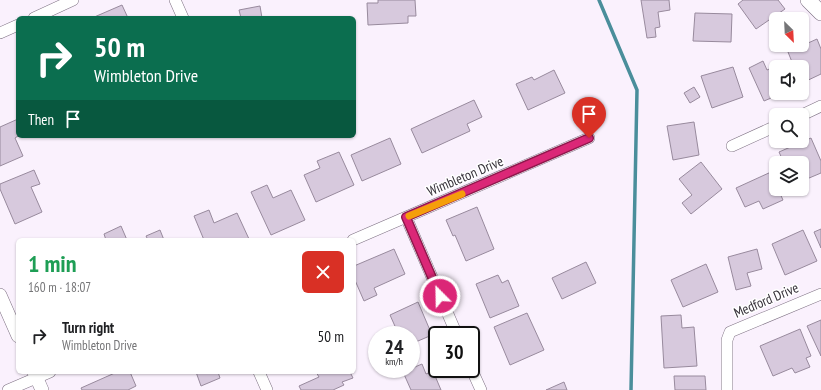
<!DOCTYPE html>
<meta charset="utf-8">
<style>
body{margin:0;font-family:"PT Sans Narrow",sans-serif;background:#f2f2f2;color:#202124;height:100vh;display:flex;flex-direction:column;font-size:15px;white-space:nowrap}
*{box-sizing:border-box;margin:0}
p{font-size:13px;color:#757577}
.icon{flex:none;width:22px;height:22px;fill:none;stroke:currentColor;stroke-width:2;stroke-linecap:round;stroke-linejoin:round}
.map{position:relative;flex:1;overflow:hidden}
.side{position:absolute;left:16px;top:238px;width:340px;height:136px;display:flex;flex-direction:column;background:#fff;border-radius:6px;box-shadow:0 1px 3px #0004}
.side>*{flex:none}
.guide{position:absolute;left:16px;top:16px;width:340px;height:122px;border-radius:6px;box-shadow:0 1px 3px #0004;background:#0b6e4f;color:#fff;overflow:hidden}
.needle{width:26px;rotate:156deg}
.buttons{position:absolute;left:769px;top:12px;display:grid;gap:8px}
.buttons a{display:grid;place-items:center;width:40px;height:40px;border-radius:6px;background:#fff;box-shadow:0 1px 3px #0004;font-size:20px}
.speed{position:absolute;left:368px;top:326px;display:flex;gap:8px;font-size:20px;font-weight:700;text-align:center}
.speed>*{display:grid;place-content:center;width:52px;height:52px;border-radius:50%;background:#fff;box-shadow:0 1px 3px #0004;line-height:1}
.speed small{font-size:10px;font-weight:400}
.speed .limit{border:2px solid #111;border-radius:6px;background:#fff;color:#111}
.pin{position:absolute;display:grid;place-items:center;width:34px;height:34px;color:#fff;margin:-41px -17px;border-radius:50% 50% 50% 0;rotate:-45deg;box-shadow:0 0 4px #0007}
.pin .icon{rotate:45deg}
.me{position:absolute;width:44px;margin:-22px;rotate:337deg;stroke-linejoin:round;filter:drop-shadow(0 0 3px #0008)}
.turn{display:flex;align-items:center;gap:14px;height:84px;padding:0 12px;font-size:18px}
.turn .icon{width:52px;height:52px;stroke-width:2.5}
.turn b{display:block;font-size:28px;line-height:34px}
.then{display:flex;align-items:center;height:38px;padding:0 12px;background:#0003;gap:8px;font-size:15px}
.round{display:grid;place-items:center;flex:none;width:42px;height:42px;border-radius:6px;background:#f2f2f2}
.head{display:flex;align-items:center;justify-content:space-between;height:68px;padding:0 12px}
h1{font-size:24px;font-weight:700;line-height:30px;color:#1e9e55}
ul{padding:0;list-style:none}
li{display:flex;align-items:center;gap:12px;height:60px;padding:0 12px}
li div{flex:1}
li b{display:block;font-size:15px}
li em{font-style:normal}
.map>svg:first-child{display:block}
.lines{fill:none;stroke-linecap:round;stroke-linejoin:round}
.stream{stroke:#4a8e9b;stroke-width:3.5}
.building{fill:#d7c9dd;stroke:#988a9d}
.minor-casing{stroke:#7e7183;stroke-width:12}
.tertiary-casing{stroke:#7e7183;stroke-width:14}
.secondary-casing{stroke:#7e7183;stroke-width:16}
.minor{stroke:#fff;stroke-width:11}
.tertiary{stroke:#fff;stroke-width:13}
.secondary{stroke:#fff;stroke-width:15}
.route-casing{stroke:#8e194d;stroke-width:10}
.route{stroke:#db2777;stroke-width:7}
.slow{stroke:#f59e0b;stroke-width:7}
.labels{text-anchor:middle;stroke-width:3;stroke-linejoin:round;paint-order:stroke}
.street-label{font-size:14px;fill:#363139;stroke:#fff}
</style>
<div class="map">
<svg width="821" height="390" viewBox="0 0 821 390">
<rect width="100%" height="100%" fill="#faf1fd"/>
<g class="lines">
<!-- stream -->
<path class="stream" d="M599,0l38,90 -6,300"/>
</g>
<!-- building -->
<path class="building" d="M378,0h37l1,16h-8v7l-40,2 -1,-22h11z
M641,0h28l1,10 -12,2 2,15 -5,1 1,9 -9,1z
M743,0h35l7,9 -29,20 -18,-25z
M122,5l6,13h-36z
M260,6l2,12h-21l-2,-8z
M695,13l37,1 -1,28 -38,-1z
M817,39l4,10v25l-19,9v-16h-8l-6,-15z
M763,61l4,9 16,-7 2,4h-9v26h7l-19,8 -15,-33z
M733,67l10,30 -31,11 -11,-32z
M554,70l11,23 -37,17 -12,-26 16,-7 2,3z
M694,87l6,10 -10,6 -6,-10z
M474,100l8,17 -15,7 3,7 -48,22 -11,-24z
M18,119v17l-3,2 8,18 -23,10v-39z
M694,122l5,33 -26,5 -6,-34z
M390,138l11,26 -39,17 -11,-26z
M811,138l10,23v12l-19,8v-18h-18l-5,-11z
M339,152l15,33 -38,17 -12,-27 16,-7 -3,-7z
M701,162l21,27 -31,25 -9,-11 10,-8 -13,-16z
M34,170l6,14 -9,3 11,25 -27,12 -15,-35v-5z
M771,172l5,17h2l5,11 -20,9 -4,-8 -14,6 -9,-19z
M267,185l6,13 18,-8 14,30 -34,15 -20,-43z
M477,207l17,42 -28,12 -11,-26 -2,1 -7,-16z
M209,210l5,13 23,-10 12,26 -45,1 -10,-24z
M121,226l6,14h-21l-2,-6z
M821,229v19l-7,-16z
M160,230l4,10h-16l-2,-4z
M803,230l14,31 -32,14 -13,-31z
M394,249l11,25 -31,14 3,7 -13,6 -10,-23v-12z
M757,249l5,20 -15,4 4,13 -15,4 -8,-33z
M586,262l10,21 -34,16 -10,-21z
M706,264l12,28 -35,15 -12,-27z
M498,275l4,8 6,-3 11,26 -29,12 -14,-34z
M418,302l14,33 -21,9v-9h-17l4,-2 -8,-18z
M527,313l17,37 -34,15 -16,-38z
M681,315l1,13 12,-1 3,39 -33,2 -3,-52z
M821,320v36l-14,-30z
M800,329l11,27 -5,2 4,9 -15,6 -3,-5 -19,8 -13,-30z
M422,364l4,10 7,-3 8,19h-30l-8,-18z
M117,372h13l6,14 -8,4h-46l-1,-2z
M196,372h22l2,6 -19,8z
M316,372h34l3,6 -11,4 2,3 -11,5h-32l-2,-4 20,-9z
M674,376h31l1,14h-31z
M564,382l3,8h-21z"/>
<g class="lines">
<defs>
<path id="minor" d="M175,0l8,18
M34,18l39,-18
M0,33l18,-8
M802,115l19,-9
M732,146l44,-20
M406,217l51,118
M353,240l236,-102
M471,368l10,22
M259,372l8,18
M8,390l42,-18
M727,390v-50l3,-8 91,-38"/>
<path id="tertiary" d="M0,295l18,41
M34,372l8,18"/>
<path id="secondary" d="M808,0l13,13"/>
</defs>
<!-- minor casing -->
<use href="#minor" class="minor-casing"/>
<!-- tertiary casing -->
<use href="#tertiary" class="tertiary-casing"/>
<!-- secondary casing -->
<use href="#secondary" class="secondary-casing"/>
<!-- minor -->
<use href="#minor" class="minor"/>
<!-- tertiary -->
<use href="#tertiary" class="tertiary"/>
<!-- secondary -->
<use href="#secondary" class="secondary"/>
</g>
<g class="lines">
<defs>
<path id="route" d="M440,296l-34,-79 183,-79"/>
</defs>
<!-- route casing -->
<use href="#route" class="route-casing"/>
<!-- route -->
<use href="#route" class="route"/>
<!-- slow -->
<path class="slow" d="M409,216l53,-22"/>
</g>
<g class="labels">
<!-- street labels -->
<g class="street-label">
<text transform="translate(465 176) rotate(-23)" y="5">Wimbleton Drive</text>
<text transform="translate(766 300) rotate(-23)" y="5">Medford Drive</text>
</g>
</g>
</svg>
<div class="buttons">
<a><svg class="needle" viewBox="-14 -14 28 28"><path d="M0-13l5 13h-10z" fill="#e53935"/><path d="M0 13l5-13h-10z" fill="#757577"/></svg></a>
<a><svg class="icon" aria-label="sound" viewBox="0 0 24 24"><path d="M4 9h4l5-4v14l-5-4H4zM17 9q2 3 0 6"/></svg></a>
<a><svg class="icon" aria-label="search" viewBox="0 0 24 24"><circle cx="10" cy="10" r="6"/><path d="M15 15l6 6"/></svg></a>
<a><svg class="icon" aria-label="layers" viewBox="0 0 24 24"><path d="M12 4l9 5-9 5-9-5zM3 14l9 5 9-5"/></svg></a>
</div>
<div class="speed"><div>24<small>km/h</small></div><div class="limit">30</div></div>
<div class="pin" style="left:589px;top:138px;background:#d93025"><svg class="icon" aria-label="arrive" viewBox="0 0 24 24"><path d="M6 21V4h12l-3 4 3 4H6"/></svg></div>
<svg class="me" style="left:440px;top:296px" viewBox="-20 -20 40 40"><circle r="17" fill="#db2777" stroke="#fff" stroke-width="3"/><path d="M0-11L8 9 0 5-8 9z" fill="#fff"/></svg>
<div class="guide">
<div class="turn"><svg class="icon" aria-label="right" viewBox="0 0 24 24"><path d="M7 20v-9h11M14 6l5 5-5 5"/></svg><div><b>50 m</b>Wimbleton Drive</div></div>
<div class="then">Then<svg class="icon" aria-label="arrive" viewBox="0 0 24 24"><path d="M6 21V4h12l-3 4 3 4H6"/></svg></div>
</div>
<section class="side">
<div class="head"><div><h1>1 min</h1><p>160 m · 18:07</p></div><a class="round" style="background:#d93025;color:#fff"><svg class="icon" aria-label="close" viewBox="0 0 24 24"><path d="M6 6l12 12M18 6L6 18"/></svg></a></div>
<ul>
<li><svg class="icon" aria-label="right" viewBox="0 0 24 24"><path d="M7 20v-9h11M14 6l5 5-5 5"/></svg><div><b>Turn right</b><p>Wimbleton Drive</p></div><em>50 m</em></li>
</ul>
</section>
</div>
